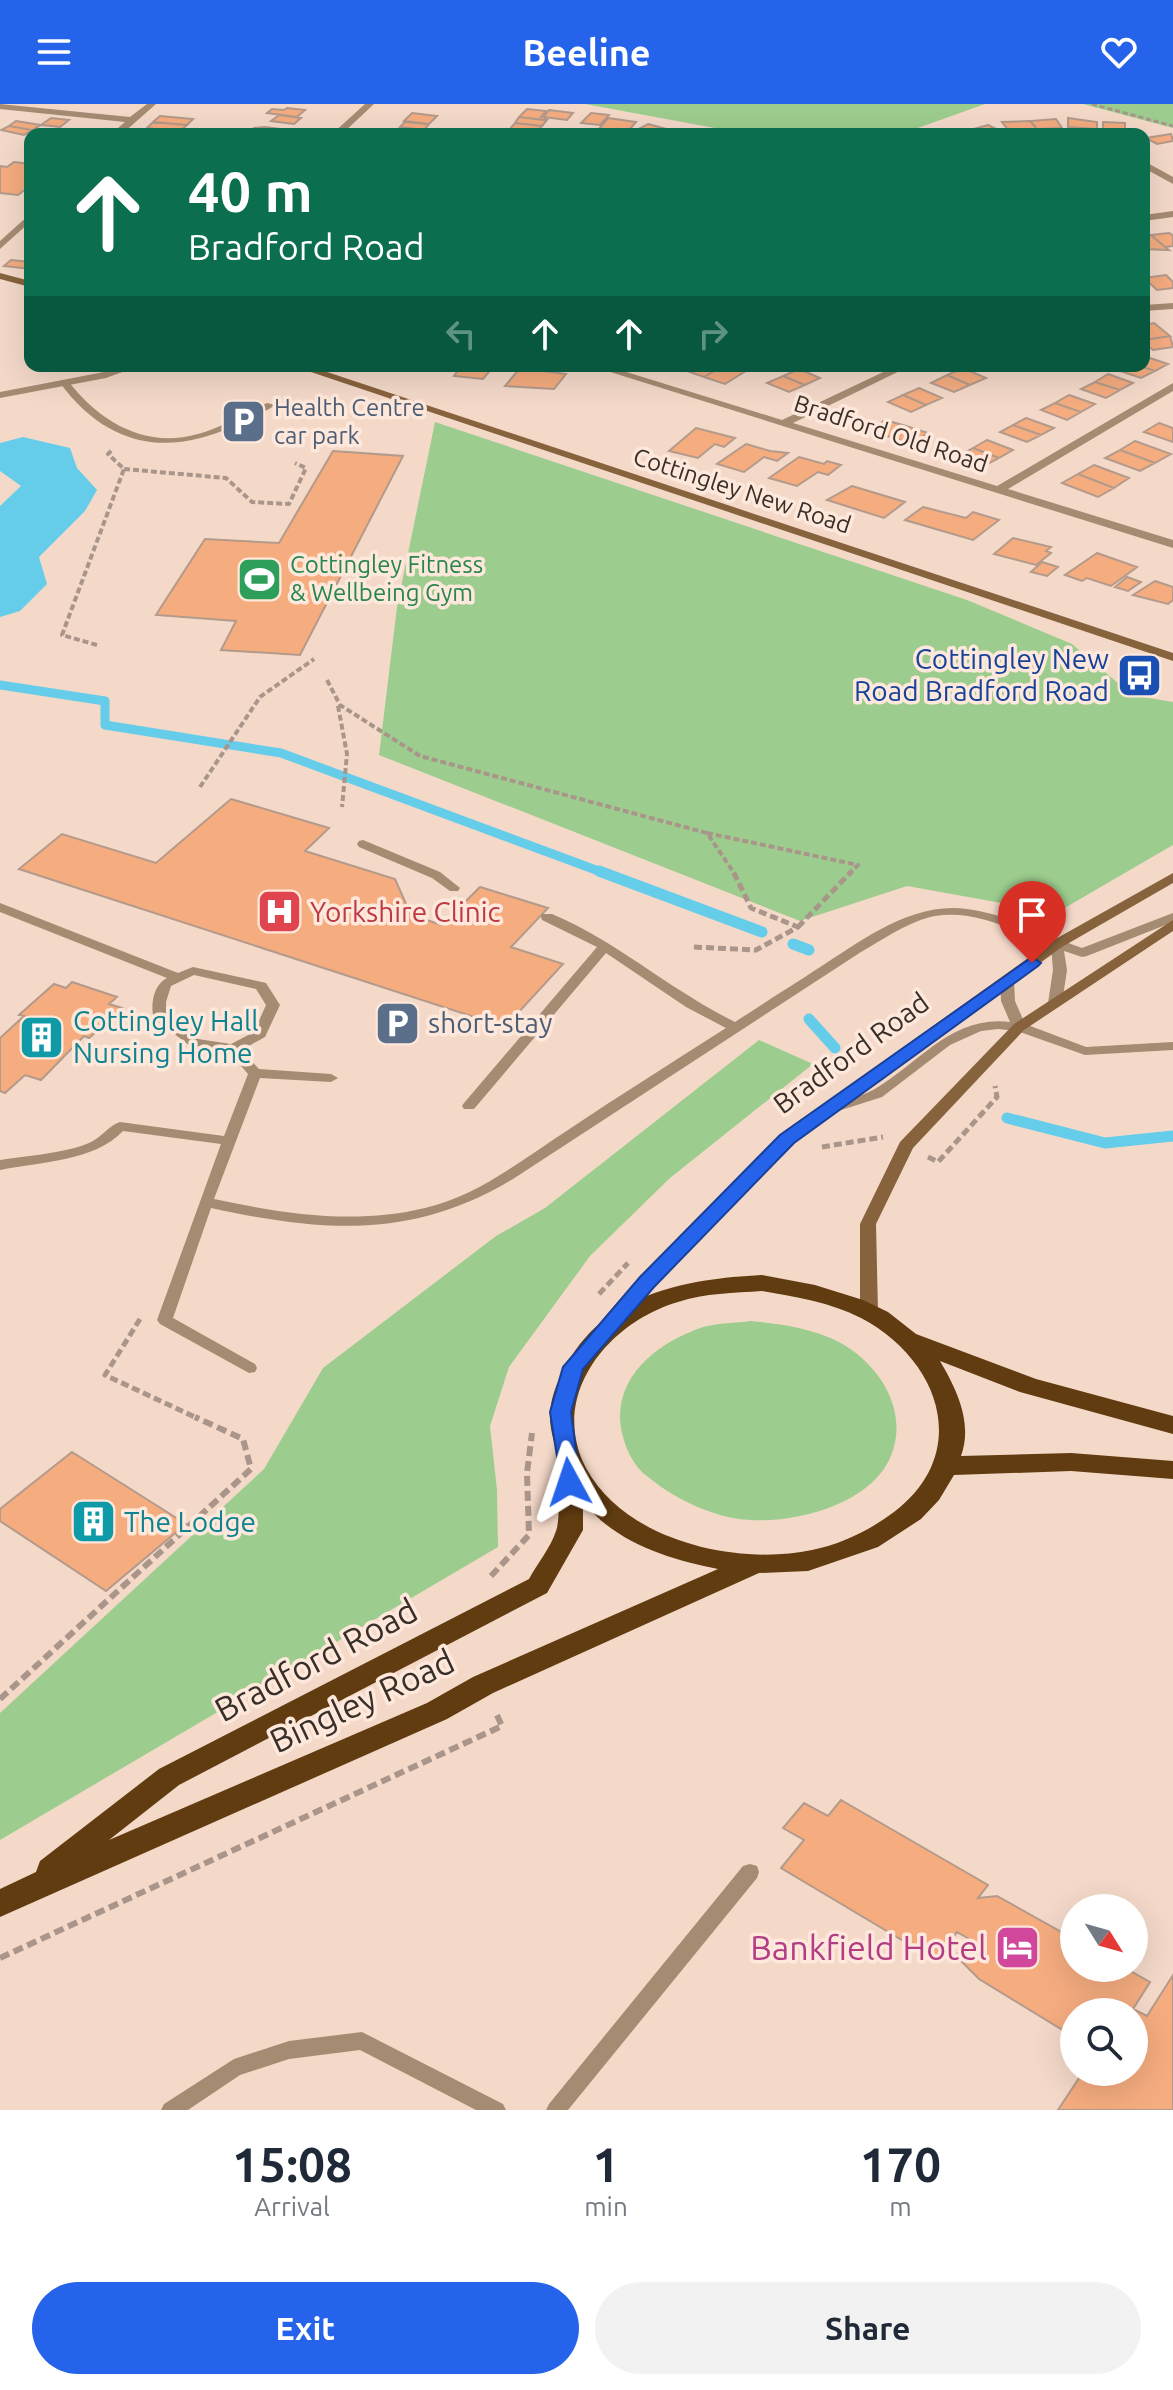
<!DOCTYPE html>
<style>
body{margin:0;font-family:Ubuntu,sans-serif;background:#f2f2f3;color:#1f2937;height:100vh;display:flex;flex-direction:column;font-size:30px;white-space:nowrap}
*{box-sizing:border-box;margin:0}
p{font-size:26px;color:#747a83}
.icon{flex:none;width:44px;height:44px;fill:none;stroke:currentColor;stroke-width:2;stroke-linecap:round;stroke-linejoin:round}
.map{position:relative;height:2006px;overflow:hidden}
.panel{display:flex;flex-direction:column;background:#fff;flex:1}
.panel>*{flex:none}
.hud{position:absolute;left:24px;top:24px;width:1126px;height:244px;border-radius:16px;box-shadow:0 8px 32px #0002;background:#0b6e4f;color:#fff;overflow:hidden}
.needle{width:52px;rotate:127deg}
.controls{position:absolute;left:1060px;top:1790px;display:grid;gap:16px}
.controls a{display:grid;place-items:center;width:88px;height:88px;border-radius:50%;background:#fff;box-shadow:0 8px 32px #0002;font-size:40px}
.pin{position:absolute;display:grid;place-items:center;width:68px;height:68px;color:#fff;margin:-82px -34px;border-radius:50% 50% 50% 0;rotate:-45deg;box-shadow:0 0 8px #0007}
.pin .icon{rotate:45deg}
.me{position:absolute;width:88px;margin:-44px;rotate:355deg;stroke-linejoin:round;filter:drop-shadow(0 0 6px #0008)}
.turn{display:flex;align-items:center;gap:28px;height:168px;padding:0 32px;font-size:36px}
.turn .icon{width:104px;height:104px;stroke-width:2.5}
.turn b{display:block;font-size:56px;line-height:68px}
.lanes{display:flex;align-items:center;height:76px;padding:0 32px;background:#0003;justify-content:center;gap:40px;direction:ltr}
.lanes .off{opacity:.35}
.eta{display:flex;justify-content:space-evenly;align-items:center;height:136px;text-align:center}
.eta b{font-size:48px;font-weight:700;line-height:56px}
.cta{display:flex;gap:16px;margin-top:auto;padding:16px 32px}
.cta a{flex:1;height:92px;border-radius:48px;background:#2563eb;color:#fff;font-size:32px;font-weight:700;line-height:92px;text-align:center}
.cta a+a{background:#f2f2f3;color:#1f2937}
header{display:flex;justify-content:space-between;align-items:center;height:104px;padding:0 32px;background:#2563eb;color:#fff;font-size:36px;font-weight:700}
.map>svg:first-child{display:block}
.green{fill:#9dcd8e}
.water{fill:#65cdea}
.lines{fill:none;stroke-linecap:round;stroke-linejoin:round}
.stream-far1{stroke:#65cdea;stroke-width:9}
.stream{stroke:#65cdea;stroke-width:11}
.building{fill:#f5ac7f;stroke:#b39a8b;stroke-width:2}
.path-far3{stroke:#a99589;stroke-width:3;stroke-dasharray:5 3;stroke-linecap:butt}
.path-far2{stroke:#a99589;stroke-width:4;stroke-dasharray:6 3;stroke-linecap:butt}
.path-far1{stroke:#a99589;stroke-width:5;stroke-dasharray:8 4;stroke-linecap:butt}
.path{stroke:#a99589;stroke-width:6;stroke-dasharray:10 5;stroke-linecap:butt}
.service{fill:#a58b72;fill-rule:evenodd}
.minor{fill:#a58b72;fill-rule:evenodd}
.secondary{fill:#87633d;fill-rule:evenodd}
.trunk{fill:#603c10;fill-rule:evenodd}
.route{fill:#2563eb;stroke:#184099;stroke-width:2}
.labels{text-anchor:middle;stroke-width:7;stroke-linejoin:round;paint-order:stroke}
.far-service-label{font-size:24px;fill:#4e5e75;stroke:#fee8db;text-anchor:start}
.far-street-label{font-size:24px;fill:#392f29;stroke:#fee8db}
.far-leisure-label{font-size:24px;fill:#27864d;stroke:#fee8db;text-anchor:start}
.transit-label{font-size:28px;fill:#164399;stroke:#fee8db;text-anchor:end}
.health-label{font-size:28px;fill:#be3a42;stroke:#fee8db;text-anchor:start}
.culture-label{font-size:28px;fill:#0d838f;stroke:#fee8db;text-anchor:start}
.service-label{font-size:28px;fill:#4e5e75;stroke:#fee8db;text-anchor:start}
.street-label{font-size:28px;fill:#392f29;stroke:#fee8db}
.near-street-label{font-size:34px;fill:#392f29;stroke:#fee8db}
.near-hotel-label{font-size:34px;fill:#b23c85;stroke:#fee8db;text-anchor:end}
</style>
<header><svg class="icon" aria-label="menu" viewBox="0 0 24 24"><path d="M4 6h16M4 12h16M4 18h16"/></svg>Beeline<svg class="icon" aria-label="heart" viewBox="0 0 24 24"><path d="M12 20l-8-8c-3-5 5-10 8-4 3-6 11-1 8 4z"/></svg></header>
<div class="map">
<svg width="1173" height="2006" viewBox="0 0 1173 2006">
<rect width="100%" height="100%" fill="#f4d9c9"/>
<!-- green -->
<path class="green" d="M585,0h400l-84,30h-154z
M1083,0h90v24z
M435,318l532,178 105,44 60,51 41,7v143l-117,68 -149,-27 -107,35 -421,-166 18,-148z
M759,936l54,24 -143,114 -80,78 -81,111 -19,59 7,64 1,57 -498,293v-127l264,-244 59,-101 173,-132 49,-28z
M751,1217c31,3 61,7 88,21 43,23 74,75 48,122 -28,49 -120,67 -170,50 -29,-9 -51,-22 -74,-41 -14,-13 -22,-36 -23,-54 -1,-48 42,-78 83,-92 15,-4 33,-4 48,-6z"/>
<!-- water -->
<path class="water" d="M23,333l47,11 7,20 20,22 -12,21 -46,46 8,27 -27,27 -20,6v-111l21,-20 -21,-15v-28z"/>
<g class="lines">
<!-- stream-far1 -->
<path class="stream-far1" d="M0,581l105,16v24l176,28 323,120"/>
<!-- stream -->
<path class="stream" d="M599,767l163,61
M793,840l16,6
M809,915l26,29
M1007,1014l98,25 68,-7"/>
</g>
<!-- building -->
<path class="building" d="M287,4l18,2 -8,7 -30,-4 5,-4 12,1z
M527,5l19,2 -5,6h5l-2,3 -25,-3z
M549,6l24,3 -6,7 -24,-3z
M412,9l25,3 -8,8 -25,-3z
M591,9l18,2 -9,10 -19,-2z
M279,11l22,3 -7,6 -23,-3z
M160,12l33,3 -6,6 -34,-3z
M519,13l25,3h3l-5,6 -27,-3z
M51,14l18,2 -9,7 -19,-2z
M608,14l28,4 -7,8h-31z
M1068,14l29,4v7l-29,-2z
M1056,15l6,9 -25,1 -7,-8z
M16,17l25,4 -9,5 -23,-4z
M1030,17l7,8 -28,2 -7,-9z
M153,18l34,3 -7,6 -33,-3z
M405,18l24,2 -5,6 -24,-3z
M1103,18l22,1v9l-22,-1z
M515,19l27,3 -7,7 -26,-3z
M648,20l26,7 -6,3 -35,-2z
M988,21l16,8 -25,1 -9,-4z
M9,22l23,4 -8,5 -23,-5z
M265,23l23,3 -5,4 -34,-1 5,-5z
M1171,30l2,7 -16,3 -11,-6z
M14,58l16,2v22l-12,9 -18,-2v-27l7,1z
M1169,129l4,2v11l-8,1 -14,-12z
M1151,131l14,12 4,3 -25,-1v-13z
M11,156l19,2v7l-26,-3z
M1166,171l7,7v6l-16,2 -13,-12z
M1154,219l16,13 -26,4v-15z
M1170,232l3,11 -20,3 -9,-7v-3z
M1144,252l24,8 -13,7 -15,-5h4z
M461,262h33l-11,13 -29,-3z
M696,262h22l3,1 -17,10 -17,-6z
M1124,262h16l15,5 -14,7 -24,-8z
M721,263l13,2 10,3 -19,12 -21,-7z
M520,264l46,6 -12,15 -49,-3z
M963,264l23,10 -16,7 -23,-10z
M799,265l21,9 -15,7 -22,-9z
M1108,270l25,9 -13,7 -25,-8z
M947,271l23,10 -16,7 -23,-9z
M783,272l22,9 -16,7 -22,-9z
M1095,278l25,8 -14,8 -25,-9z
M919,284l23,10 -16,7 -23,-10z
M903,291l23,10 -15,7 -23,-10z
M1069,291l26,9 -14,8 -26,-9z
M1055,299l26,9 -14,8 -26,-10z
M1026,314l28,10 -13,7 -28,-10z
M885,316l21,6 -16,11 -21,-6z
M1159,319l14,5v14l-29,-10z
M1013,321l28,10 -14,7 -27,-10z
M906,322l22,7 -17,11 -21,-7z
M696,324l39,10 -11,9 -9,-3 -17,14 -29,-7z
M987,336l26,10 -14,8 -26,-10z
M1135,337l36,13 -16,9 -35,-13z
M746,340l24,7 18,2 -11,8 -13,-4 -20,15 -27,-8z
M973,344l26,10 -15,8 -26,-10z
M1120,346l35,13 -15,8 -35,-13z
M333,347l70,5 -103,199 -79,-5 15,-29 -80,-6 49,-76 74,4z
M799,353l25,7 3,-3 14,4 -13,10 -10,-3 -21,14 -28,-8z
M1094,361l35,13 -15,10 -36,-14z
M1078,370l36,14 -16,9 -36,-14z
M852,382l53,16 -21,16 -57,-18z
M923,403l43,11 7,-6 26,8 -26,20 -68,-20z
M1013,434l38,9 -5,4 5,2 -15,12 -42,-11z
M1097,449l40,14 -26,19 -24,-8 -5,3 -17,-6z
M1042,458l16,5 -11,9 -16,-4z
M1127,473l14,5 -13,9 -13,-4z
M1155,477l18,6v13l-5,4 -35,-9z
M231,695l98,29 -24,23 90,28 16,36 31,10 38,-38 68,21 -37,39 52,17 -58,63 -486,-158 43,-35 94,29z
M72,878l45,15 -8,7 13,4 -33,30 -5,-2 -43,44 -16,-5 -20,18 -5,-2v-53l24,-22 -5,-1 35,-31 12,4z
M72,1348l114,72 -80,67 -106,-70v-12z
M841,1696l147,85 -10,13 19,-2 77,43v29h51l25,14 -17,27 14,7 26,-41v135h-115l25,-38h51v-60h-60v25l-95,-58 -23,-23 13,-17 -12,-7 -20,29 -156,-93 23,-28 -21,-12 21,-25 24,13z"/>
<g class="lines">
<!-- path-far3 -->
<path class="path-far3" d="M1092,0l81,22"/>
<!-- path-far2 -->
<path class="path-far2" d="M124,365l102,9 26,24 37,2 17,-36 -11,-5
M97,541l-35,-10 62,-166 -16,-15 5,-5
M327,576l13,25 80,51 287,77 27,40
M338,602l9,48 -5,53
M200,683l60,-90 54,-38
M707,729l151,32 -8,8"/>
<!-- path-far1 -->
<path class="path-far1" d="M798,823l54,-56
M694,843l62,3 42,-23 -47,-19 -18,-37
M822,1043l61,-10
M928,1053l10,5 59,-65 -2,-11
M599,1190l29,-31
M140,1215l-35,56 94,44"/>
<!-- path -->
<path class="path" d="M491,1472l38,-41 -2,-62 5,-40
M0,1595l251,-230 -8,-30 -48,-22
M0,1854l502,-232 -7,-15"/>
<!-- service -->
<path class="service" d="M62,277h6c32,41 77,68 130,53 24,-7 46,-20 69,-31l8,2c-11,8 -26,14 -39,20 -70,33 -129,21 -176,-42z
M363,736l77,32 20,16 -2,3h-8l-18,-13 -73,-31 -2,-3 2,-3z
M0,799l178,70 15,-6 73,16 14,22 -15,32 -24,13 18,19 72,5 7,4 -7,4 -71,-4 -46,121c70,15 141,26 211,9 53,-12 98,-49 143,-78 52,-35 105,-68 158,-102l-40,-21 -80,-54 -132,156h-10l-2,-3 2,-3 133,-156 -55,-27 -1,-3 1,-3h10c66,28 118,76 183,108 27,-18 55,-35 82,-53 44,-28 95,-68 150,-60 40,5 77,26 115,39l91,-35v9l-86,34 -5,1 -18,-6 3,19 -5,33 -7,4 -7,-4 5,-33 -2,-24c-35,-15 -76,-37 -116,-30 -26,5 -51,23 -74,36l-348,227c-101,61 -191,53 -302,29l-38,110 82,46 2,4 -2,4 -6,1 -89,-49 -3,-4 64,-176 -98,-13c-28,30 -83,31 -123,39v-10c26,-4 66,-7 89,-17 12,-5 19,-17 31,-21l104,14 24,-62 -19,-22 -40,-7 -35,-26c-4,-13 -1,-34 13,-41l-167,-66zM194,871l62,14 10,16 -12,27 -23,12 -33,-5 -32,-24v-13l5,-16z
M1007,873l7,4 1,20 10,23 61,23 87,-5v8l-88,5 -68,-24 -19,-2 -17,2 -31,14 -68,52 -47,15h-10l-2,-3 2,-3c16,-5 33,-8 48,-16 46,-26 78,-75 137,-68l-9,-21 -1,-20z
M750,1760l7,2 2,6 -2,6 -189,232h-22l3,-6 194,-238z
M362,1928l141,72 3,6h-30l-116,-60 -71,9 -49,16 -52,35h-27l3,-6 70,-45 55,-18z"/>
<!-- minor -->
<path class="minor" d="M0,0l130,13 17,-13h9l-34,30h-11l14,-12 -125,-13z
M365,0h9l-32,30h-10z
M556,25l14,3 2,2h-19v-4z
M1144,57l29,16v7l-29,-16z
M1173,107v6l-29,4v-6z
M30,110v8l-30,27v-8z
M1173,199v6l-29,2v-6z
M123,262h16l-33,12 -106,20v-6l104,-20z
M591,262h16l175,54 114,-54h14l-117,57 204,63 176,-103v8l-165,98 165,51v8z"/>
<!-- secondary -->
<path class="secondary" d="M0,169l30,8v6l-30,-8z
M293,262h16l864,287v8z
M1173,769v10l-111,64 -269,196 -175,182h-12l-3,-4 3,-4 175,-182 271,-194z
M1173,816v11l-149,99 -111,118 -37,76 2,88 -3,4h-12l-3,-4v-88l40,-82 114,-118z"/>
<!-- trunk -->
<path class="trunk" d="M762,1171l53,10 48,15 25,12 28,22 120,45 137,37v18l-153,-42 -80,-31c17,29 33,62 21,95l110,-3 102,8v18l-102,-8 -117,4 -15,25 -18,19 -43,28 -70,24 -49,2 -266,120 -46,26 -447,198v-28l36,-17 4,-11 119,-92 370,-190c8,-15 22,-32 27,-48 5,-13 2,-58 1,-73 -1,-13 -7,-26 -7,-41 0,-17 6,-33 14,-47 37,-76 121,-91 198,-95zM762,1187c34,6 68,11 99,27 78,41 112,134 33,194 -24,18 -52,32 -82,38 -75,16 -187,-9 -226,-82 -38,-73 23,-146 92,-166 27,-9 56,-9 84,-11zM583,1397c30,41 88,59 135,68l-245,108 -46,26 -318,137 70,-55 368,-192 36,-63z"/>
</g>
<!-- route -->
<path class="route" d="M1032,853l9,6 -3,3 -244,177 -140,144 -71,82 -12,43 9,70 -3,6h-15l-12,-76 13,-45 77,-90 140,-142z"/>
<!-- icons -->
<defs>
<symbol id="parking-square" viewBox="-11 -11 22 22"><rect x="-9" y="-9" width="18" height="18" rx="4" fill="#5c6f8a" stroke="#fee8db"/><path d="M-3.5-5.5H1a3.5 3.5 0 0 1 0 7H-1V5.5H-3.5ZM-1-3.4V-.6H.8a1.4 1.4 0 0 0 0-2.8Z" fill="#fff"/></symbol>
<symbol id="stadium-square" viewBox="-11 -11 22 22"><rect x="-9" y="-9" width="18" height="18" rx="4" fill="#2e9e5b" stroke="#fee8db"/><path d="M0-5a6.5 5 0 1 0 0 10a6.5 5 0 1 0 0-10ZM-3.5-1.8h7v3.6h-7Z" fill="#fff"/></symbol>
<symbol id="bus-square" viewBox="-11 -11 22 22"><rect x="-9" y="-9" width="18" height="18" rx="4" fill="#1a4fb4" stroke="#fee8db"/><path d="M-5-6H5V4H4V6H2V4H-2V6H-4V4H-5ZM-3.5-4V0h7V-4ZM-3.5 1.2v1.5H-2V1.2ZM2 1.2v1.5H3.5V1.2Z" fill="#fff"/></symbol>
<symbol id="hospital-square" viewBox="-11 -11 22 22"><rect x="-9" y="-9" width="18" height="18" rx="4" fill="#e0444e" stroke="#fee8db"/><path d="M-5-5h3v3.5h4V-5h3V5h-3V1.5h-4V5h-3Z" fill="#fff"/></symbol>
<symbol id="building-square" viewBox="-11 -11 22 22"><rect x="-9" y="-9" width="18" height="18" rx="4" fill="#0f9aa8" stroke="#fee8db"/><path d="M-4-6H4V6H1V3H-1V6H-4ZM-2.5-4.3h1.7v1.8h-1.7ZM.8-4.3h1.7v1.8H.8ZM-2.5-1h1.7V.8h-1.7ZM.8-1h1.7V.8H.8Z" fill="#fff"/></symbol>
<symbol id="hotel-square" viewBox="-11 -11 22 22"><rect x="-9" y="-9" width="18" height="18" rx="4" fill="#d1479c" stroke="#fee8db"/><path d="M-6-4.5h1.5V1H6V5H4.5V3h-9V5H-6ZM-4 0a1.8 1.8 0 1 1 3.6 0ZM.5 0V-2.5h3Q6-2.5 6 0Z" fill="#fff"/></symbol>
</defs>
<g fill-rule="evenodd">
<use href="#parking-square" x="218" y="292" width="51" height="51"/>
<use href="#stadium-square" x="234" y="450" width="51" height="51"/>
<use href="#bus-square" x="1114" y="546" width="51" height="51"/>
<use href="#hospital-square" x="254" y="782" width="51" height="51"/>
<use href="#parking-square" x="372" y="894" width="51" height="51"/>
<use href="#building-square" x="16" y="908" width="51" height="51"/>
<use href="#building-square" x="68" y="1392" width="51" height="51"/>
<use href="#hotel-square" x="992" y="1818" width="51" height="51"/>
</g>
<g class="labels">
<!-- far-service labels -->
<g class="far-service-label">
<text x="274" y="312">Health Centre<tspan x="274" dy="28">car park</tspan></text>
</g>
<!-- far-street labels -->
<g class="far-street-label">
<text transform="translate(891 330) rotate(18)" y="8">Bradford Old Road</text>
<text transform="translate(742 387) rotate(18)" y="8">Cottingley New Road</text>
</g>
<!-- far-leisure labels -->
<g class="far-leisure-label">
<text x="290" y="469">Cottingley Fitness<tspan x="290" dy="28">&amp; Wellbeing Gym</tspan></text>
</g>
<!-- transit labels -->
<g class="transit-label">
<text x="1109" y="565">Cottingley New<tspan x="1109" dy="32">Road Bradford Road</tspan></text>
</g>
<!-- health labels -->
<g class="health-label">
<text x="310" y="818">Yorkshire Clinic</text>
</g>
<!-- culture labels -->
<g class="culture-label">
<text x="73" y="927">Cottingley Hall<tspan x="73" dy="32">Nursing Home</tspan></text>
<text x="124" y="1428">The Lodge</text>
</g>
<!-- service labels -->
<g class="service-label">
<text x="428" y="929">short-stay</text>
</g>
<!-- street labels -->
<g class="street-label">
<text transform="translate(851 949) rotate(-36)" y="10">Bradford Road</text>
</g>
<!-- near-street labels -->
<g class="near-street-label">
<text transform="translate(316 1556) rotate(-28)" y="12">Bradford Road</text>
<text transform="translate(362 1597) rotate(-25)" y="12">Bingley Road</text>
</g>
<!-- near-hotel labels -->
<g class="near-hotel-label">
<text x="987" y="1856">Bankfield Hotel</text>
</g>
</g>
</svg>
<div class="controls">
<a><svg class="needle" viewBox="-14 -14 28 28"><path d="M0-13l5 13h-10z" fill="#e53935"/><path d="M0 13l5-13h-10z" fill="#747a83"/></svg></a>
<a><svg class="icon" aria-label="search" viewBox="0 0 24 24"><circle cx="10" cy="10" r="6"/><path d="M15 15l6 6"/></svg></a>
</div>
<div class="pin" style="left:1032px;top:859px;background:#d93025"><svg class="icon" aria-label="arrive" viewBox="0 0 24 24"><path d="M6 21V4h12l-3 4 3 4H6"/></svg></div>
<svg class="me" style="left:569px;top:1378px" viewBox="-20 -20 40 40"><path d="M0-17L14 15 0 8-14 15z" fill="#2563eb" stroke="#fff" stroke-width="4"/></svg>
<div class="hud">
<div class="turn"><svg class="icon" aria-label="ahead" viewBox="0 0 24 24"><path d="M12 20V5M6 11l6-6 6 6"/></svg><div><b>40 m</b>Bradford Road</div></div>
<div class="lanes"><svg class="icon off" aria-label="left" viewBox="0 0 24 24"><path d="M17 20v-9H6M10 6l-5 5 5 5"/></svg><svg class="icon" aria-label="ahead" viewBox="0 0 24 24"><path d="M12 20V5M6 11l6-6 6 6"/></svg><svg class="icon" aria-label="ahead" viewBox="0 0 24 24"><path d="M12 20V5M6 11l6-6 6 6"/></svg><svg class="icon off" aria-label="right" viewBox="0 0 24 24"><path d="M7 20v-9h11M14 6l5 5-5 5"/></svg></div>
</div>
</div>
<section class="panel">
<div class="eta">
<div><b>15:08</b><p>Arrival</p></div>
<div><b>1</b><p>min</p></div>
<div><b>170</b><p>m</p></div>
</div>
<div class="cta"><a>Exit</a><a>Share</a></div>
</section>
